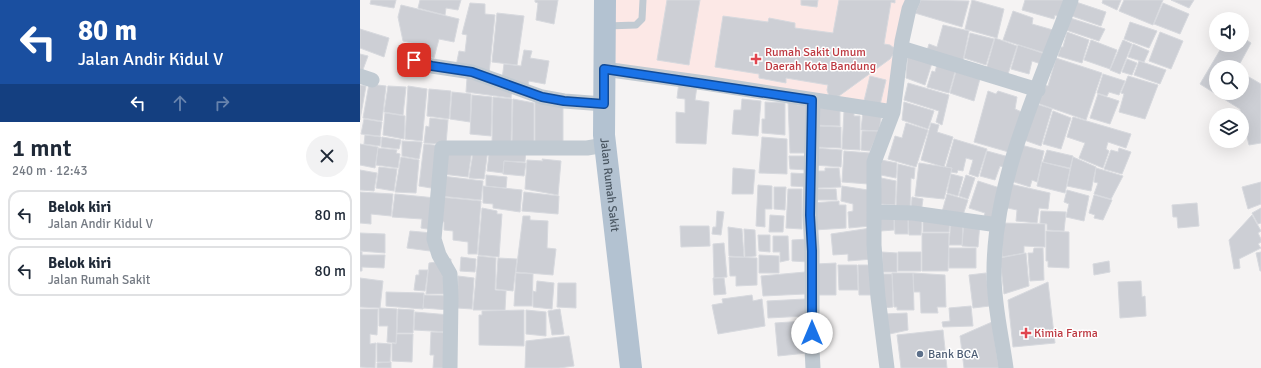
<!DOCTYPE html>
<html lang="id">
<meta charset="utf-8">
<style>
body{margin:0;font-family:Signika,sans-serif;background:#f2f2f3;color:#1f2937;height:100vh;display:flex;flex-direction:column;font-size:15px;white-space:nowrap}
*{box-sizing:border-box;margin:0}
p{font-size:13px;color:#747a83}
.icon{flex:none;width:22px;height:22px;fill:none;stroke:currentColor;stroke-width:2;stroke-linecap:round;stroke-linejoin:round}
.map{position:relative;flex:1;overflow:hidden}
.drawer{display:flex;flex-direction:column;background:#fff;width:360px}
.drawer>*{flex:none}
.top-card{background:#1a4fa0;color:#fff;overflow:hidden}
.tools{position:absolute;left:849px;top:12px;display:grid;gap:8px}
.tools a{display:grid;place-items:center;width:40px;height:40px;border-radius:50%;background:#fff;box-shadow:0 4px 16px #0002;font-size:20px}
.pin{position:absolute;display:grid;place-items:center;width:34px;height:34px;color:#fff;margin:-17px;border-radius:8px;box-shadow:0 2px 6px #0006}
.me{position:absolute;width:44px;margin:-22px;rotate:0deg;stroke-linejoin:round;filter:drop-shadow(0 0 3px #0008)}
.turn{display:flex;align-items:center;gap:14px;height:84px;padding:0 12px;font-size:18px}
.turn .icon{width:52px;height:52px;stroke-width:2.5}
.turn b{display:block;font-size:28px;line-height:34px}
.lanes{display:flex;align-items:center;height:38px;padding:0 12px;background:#0003;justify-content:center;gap:20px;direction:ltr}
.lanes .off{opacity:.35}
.round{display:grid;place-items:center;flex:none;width:42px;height:42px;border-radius:21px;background:#f2f2f3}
.headline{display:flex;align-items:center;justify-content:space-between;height:68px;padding:0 12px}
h1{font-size:24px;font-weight:600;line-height:30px}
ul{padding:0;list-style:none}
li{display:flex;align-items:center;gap:12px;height:50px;margin:0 8px 6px;padding:0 4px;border:2px solid #e0e1e3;border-radius:12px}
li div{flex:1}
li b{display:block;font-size:15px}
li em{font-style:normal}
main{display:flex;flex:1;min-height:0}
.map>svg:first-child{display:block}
.medical{fill:#fce8e6}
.building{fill:#cdcfd5;stroke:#d7d9de}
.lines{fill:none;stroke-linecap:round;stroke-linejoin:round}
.service{stroke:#c1cad2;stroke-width:7}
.minor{stroke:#c1cad2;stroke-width:15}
.primary{stroke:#b3c2d1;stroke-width:22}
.route-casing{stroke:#114b97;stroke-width:10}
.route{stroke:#1a73e8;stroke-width:7}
.health-dot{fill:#e0444e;stroke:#fff;stroke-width:1.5}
.service-dot{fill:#5c6f8a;stroke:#fff;stroke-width:1.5}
.labels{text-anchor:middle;stroke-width:3;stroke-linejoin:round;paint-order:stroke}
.health-label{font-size:12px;fill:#be3a42;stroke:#fff;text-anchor:start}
.street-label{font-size:12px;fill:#4a5661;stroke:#fff}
.service-label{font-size:12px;fill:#4e5e75;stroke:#fff;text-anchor:start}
</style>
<main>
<section class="drawer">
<div class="top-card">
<div class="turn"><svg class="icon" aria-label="left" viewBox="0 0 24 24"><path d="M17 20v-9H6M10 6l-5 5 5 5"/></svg><div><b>80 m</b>Jalan Andir Kidul V</div></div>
<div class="lanes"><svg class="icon" aria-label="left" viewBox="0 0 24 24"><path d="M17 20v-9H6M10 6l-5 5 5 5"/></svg><svg class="icon off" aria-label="ahead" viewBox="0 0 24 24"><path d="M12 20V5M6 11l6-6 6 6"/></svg><svg class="icon off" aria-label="right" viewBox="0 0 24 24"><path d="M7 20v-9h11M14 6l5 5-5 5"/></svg></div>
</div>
<div class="headline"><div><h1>1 mnt</h1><p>240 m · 12:43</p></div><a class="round"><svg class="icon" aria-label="close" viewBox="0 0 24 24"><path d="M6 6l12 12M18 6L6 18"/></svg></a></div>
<ul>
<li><svg class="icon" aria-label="left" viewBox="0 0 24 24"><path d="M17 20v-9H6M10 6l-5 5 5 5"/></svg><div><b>Belok kiri</b><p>Jalan Andir Kidul V</p></div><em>80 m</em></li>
<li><svg class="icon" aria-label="left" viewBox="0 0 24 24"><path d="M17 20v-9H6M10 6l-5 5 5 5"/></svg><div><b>Belok kiri</b><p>Jalan Rumah Sakit</p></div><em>80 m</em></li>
</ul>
</section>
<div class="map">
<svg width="901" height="368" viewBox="0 0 901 368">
<rect width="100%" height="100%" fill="#f5f3f3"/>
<!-- medical -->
<path class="medical" d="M252,0h298l-19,109 -275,-42z"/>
<!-- building -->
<path class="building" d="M11,0h25l-2,8 -24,-4z
M60,0h41l-3,10 -12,-2 -1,7 -27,-7z
M175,0h23l-4,24 -18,-4 2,-17 -3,-1z
M307,0h33l-11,65 -32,-5z
M441,0h17l-1,7 -16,-2z
M479,0h56v3l-4,-1 -7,42 6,1 4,3v5l-4,6 -51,37 -6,1 -4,-1 -2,-6 1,-5 -42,-7v5l-27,-5v-4l-44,-7 8,-51 45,6 1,-4 26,5v5l38,5z
M561,0l48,1 -7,26 -47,-14z
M612,0l32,9 -7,29 -32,-9z
M665,0h39l-5,17 -4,-2 -1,4 -32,-9z
M743,0h18l-4,10 -15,-7z
M764,0h39l-10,25 -34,-14z
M811,0h23l-5,8z
M713,1l33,11 -5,14 -32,-11z
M110,3l15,1v10l10,1 -6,59 -33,-8 3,-15 6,1 2,-17 -5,-1z
M803,3l26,11 -9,20 -26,-10z
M41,5l58,14 -5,23 -15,-3 -5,19 -19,-5 1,-9 -13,-3 -5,-24z
M653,11l20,7 -1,6 21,6 -8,23 -42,-13z
M137,13l27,3 -7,49 -25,-3z
M707,17l38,12 -6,12 -36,-12z
M770,22l27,9 -8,17 -25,-9z
M583,25l26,6 -7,34 -36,-11 3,-10 8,3z
M0,29l29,9 -5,19 -24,-9z
M707,32l22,8 -7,23 -24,-7 3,-9h2z
M800,32l23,9 -12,28 -22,-8z
M610,33l24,6 -8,26 -22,-7z
M882,37l9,6 -13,24h-22v26h26v-20l19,11v59l-12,2 -9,-36 -40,-25 23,-39h19z
M635,38l22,8 -10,31 -21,-7z
M731,40l26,10 -7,19 -26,-9z
M763,40l9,4 -12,30 -10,-4z
M773,44l16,7 -5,11 -16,-5z
M658,45l30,10 -4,10 -12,-4 -3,13 -18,-5z
M164,50l8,1 -2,7 19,3 -4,23 -16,-3 -1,4 -26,-6 2,-15 17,2z
M548,52l25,8 -8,25 -19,-7z
M0,54l8,2 -7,19 -1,-1z
M696,58l46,15 -16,47 -49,-17 6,-18 5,1z
M767,59l10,4 -5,12 -10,-3z
M578,61l18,7 -7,25 -22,-6 5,-16 3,1z
M779,61l27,9 -6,14 -26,-9z
M597,68l24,7 -7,26 -24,-8z
M743,74l22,7 -6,14 -10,-3 -2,4 -10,-3z
M510,76l16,4 -6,25 -16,-4z
M768,76l30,9 -13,34 -26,-7 5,-18 -3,-1z
M107,78l45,10 -1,10 -45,-6z
M319,82l18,4 -2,14 14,2 -3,42 -30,-1v-31l9,1v-14l-8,-1z
M548,83l41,12 -7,30 -6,-3 3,-11 -35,-11z
M9,84l17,2 -4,35 -19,-3z
M0,85l6,1 -6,34z
M28,86l18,1 -3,28 -19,-3z
M48,86l19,3 -5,52 -17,-2z
M69,89l22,2 -2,28 -22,-3z
M628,91l8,3 2,-3 19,6 -2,12 9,4 -12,40 -38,-11z
M92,92l19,2 -1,28 -20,-3z
M738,94l21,7 -9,23 -20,-6z
M112,95l20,2 -1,39 -21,-2z
M133,97l19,2 -1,45 -19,-1z
M153,99l21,4v39l-22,2z
M382,99l19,2 -3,35 -26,-2 2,-24h7z
M428,100l9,1v4h10v48h-17z
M175,102l28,3v40l-28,-1z
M405,102l20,1v32l-23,-2v-14h3z
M544,102l30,9 -6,18 -26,-9z
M673,103l19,6 -11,37 -20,-7z
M455,107l25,3v16l-25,-1z
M484,111l10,1v4h6v34l-18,-1z
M503,111l19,2 -3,18 -18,-1z
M693,111l18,7 -10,31 -18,-5z
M25,113l20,3 -1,23 -21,-4z
M713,117l58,17 -5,14 -18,-6 -2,7 3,2 -6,17 -24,-10 6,-15 -18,-6z
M70,118l18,2 -2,24 -22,-1 2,-17 3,1z
M4,119l18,3 -2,14 -19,-2z
M546,123l22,7 -12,37 -28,-8 7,-23 7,2z
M571,123l8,2 -2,7 16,5 -9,30 -23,-7z
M457,126l24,1v21l-25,-1z
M502,131h17l-9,20 -9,-1z
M5,135l16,2 -1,9 -16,-2z
M22,137l19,3 -2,9 -18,-2z
M402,137l25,2v35l-28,-1z
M594,139l33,10 -9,28 -9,-3 4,-14 -7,-2 -3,13 -5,-1 -1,3 -6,-1 1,-4 -6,-1z
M42,141l20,1 -3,17 -17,-3z
M0,144l18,3 -3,21 -15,-3z
M64,144l19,2 -6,43 -18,-3z
M661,145l23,6 -7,31 -5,-2 -2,7 -19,-6z
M130,146l36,3 -1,13 -21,-1 -1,12 -16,-2z
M114,147l14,2 -4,30 -15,-1z
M18,148l19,2 -1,3 4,1 -2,14 -22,-3z
M86,148l26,2 -4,27 -26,-3z
M455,148l27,2 -1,17 -27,-2z
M759,148l12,4 -9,22 -18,-5 7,-19 7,2z
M687,150l26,6 -3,12 -27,-6z
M484,151l26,2 -2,31 -26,-2z
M627,151l22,6 -3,11 -6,-2 -5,14 -15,-4z
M429,156h18l1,14 -18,-1z
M41,157l18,3 -3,33 -21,-1z
M713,157l23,10 -5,24 -24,-5z
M182,159l19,2 -3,34 -33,-6 2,-29 16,1z
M521,160l16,3 -1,15 -15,-3z
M144,161l22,2 -2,13 -21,-2z
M682,162l28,7 -5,24 -28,-7z
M559,163l33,5 -8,31 -29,-3z
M538,164l17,4 -1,11 -3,-1 -1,33 -14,-1z
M19,167l18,2 -3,22 -18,-3z
M373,168l22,2 -2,24h-21z
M465,168h14l2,19 -24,1 -1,-17h9z
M736,168l27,8 -12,23 -17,-5 4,-11 -4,-1z
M0,170l17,3 -3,18 -14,-1z
M431,173l19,1 -1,13 -18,-1z
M591,174l12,3 -5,19 -11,-3z
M126,175l21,2 -1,11 -20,-2z
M606,175l9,3 -7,21 -9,-3z
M82,176l41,5 -2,19 -42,-4z
M521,178l15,3 -1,24 -15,-1z
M618,181l25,8 -11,33 -9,-3 2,-6 -16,-5z
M901,182v22l-13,5 -6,-22z
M650,184l40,9 -2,16 -9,-1 -2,15 -21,-2 1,-11 -14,-3z
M398,185l14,1v23h-7v18l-9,-1z
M123,186l39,4 -2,22 -27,-4v-4l-10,-1z
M482,186l26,4 2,36 -21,2 -1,-16 5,-1v-7l-12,-3z
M414,187h12l-1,23 -11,-1z
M428,189h14v40l-16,-1z
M454,189h22l1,11h-22z
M707,190l22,6 -5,25 -18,-4 3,-13 -5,-2z
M0,192l33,2 -2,22 -20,-2v10l-11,-1z
M164,192l35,4 -1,18 -36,-3z
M35,194l41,4 -3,32 -12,-2 1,-9 -30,-2z
M587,194l21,6 -6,18 -20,-6z
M734,195l18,5 -9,20 -9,-2 1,-3 -6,-2z
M79,197l42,4 -4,53h-9v-12l-15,-2v-9l-9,-1v-8l-7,-1z
M552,197l11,2 -2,14 -10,-2z
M479,201v4h7v23l-32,2 -2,-27z
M837,203l2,23 -21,2 -1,-11h-4l-1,-12z
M122,208l15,3v3h5l-3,43 -21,-2z
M901,208v15l-3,1 -6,-11z
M357,211l7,1 -3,23 -9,-1 1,-7h3z
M681,211l25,1 -2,19 -17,-1v-6l-7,-1z
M410,215l14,1 -1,16h-14z
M520,215h14v15l-13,1z
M534,215l14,1v18h-13z
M892,215l9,16 -3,2 3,6v3l-3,2 3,4 -22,11 1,9 -6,1 -5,-29z
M163,216h7v4l18,1 -1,27 9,1 -3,26 -37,-3z
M548,216l14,1 -1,18h-12z
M563,216l27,2 -1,14h-26z
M591,220l12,1 -1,24h-13z
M604,222l16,1 -2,24 -16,-1z
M642,223l43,1v23l-21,-1v7l-22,4z
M320,226h29l1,20 -29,1z
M368,227l14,2 2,28 -15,-1z
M511,228l2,31 -25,2v-7l-15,1 -2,-21z
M384,229l11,1 1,26 -11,1z
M50,231l22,2 -2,18 -23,-3z
M686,231l23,1v36l-21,-1v-6h-2z
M0,233l25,1v19l-25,-2z
M562,233h27l-1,38h-26z
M398,235h12v17l-11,-1z
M413,236h15l1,24 -9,2v-10h-7z
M449,239v23l-17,-1v-21z
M364,243l3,34 -13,1 -1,-34z
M589,248h27v20h-27z
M674,248h9l1,32 -14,1 -2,-28h5z
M0,251l2,1v3h23l-1,13 -22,-1v4h-2z
M522,252l15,1v19h-14z
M538,252h23v19h-23z
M901,252v19h-1l-4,-18z
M666,253l3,33 -25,8 -4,-36z
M399,255l20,1v17h-20z
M118,256l18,2 -1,32 11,1 -1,19h-32z
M101,257l15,2 -1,13 -15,-1z
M369,257l28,1v27l-21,1v-10h-6z
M76,258l15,1 -1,35h-24l3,-31 7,-1z
M138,258l19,1 -4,32 -17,-2z
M749,261l1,11 -16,3 -1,-11z
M476,263v32h-20v-31z
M478,265h19l1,25h-19z
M498,265h15l1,30h-15z
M59,270h9l-3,21 -11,-1 2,-15h3z
M445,272v22l-42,2 -2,-20z
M156,273l17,1 -1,32h-18z
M532,273h21l1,37h-17v-3h-3z
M553,273l32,2 1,32h-9l1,6h-17l-1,-21h-6z
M626,273l4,33 -17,2 -4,-33z
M523,274h9l1,33 -10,1z
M98,276l16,2 -2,31 -15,-1z
M0,278l23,3 -3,27 -20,-1z
M353,278h11l2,16 -12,1z
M177,281l17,2 -2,26 -19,-2v-16l3,1z
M781,281l1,16 3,-1 1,20 -26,2 -2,-36z
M688,282l7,61 -42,4 -5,-47z
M198,283h18v25l-19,-1z
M26,292l38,1 -1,16 -37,-3z
M64,295l26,1 -1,14 -26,-2z
M392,295l1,6 9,-2 3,27 -47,8 -6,-29 11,-2 -1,-4z
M445,299l1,17 -38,2 -1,-17z
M611,306l2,20 -30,1 -1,-5 8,-1 -1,-13z
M19,308l18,1 -1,34 -9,-1 1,-16h-9z
M0,309h18l-1,26 -7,-1v10l6,-1 -1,25 -15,-1z
M38,309l16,1 -1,23h-16z
M200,309l4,25 -12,1 -4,-24z
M164,310v36l-45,-1v-30h3v-4z
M166,310l20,2v24l-20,-2z
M55,312l35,3 -1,17 -35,-2z
M547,313l1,17 -23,5 -1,-21z
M445,321l2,32 -29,3 -3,-33z
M632,322l7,46h-35l-4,-32z
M583,330l4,38h-46l-4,-33z
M71,332l19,1 -3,35h-14l1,-13h-4z
M37,334h16l-1,28 -20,-1v-18l4,1z
M209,336l5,30 -15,2h-34l1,-27z
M17,343l14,1 -1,18h-13z
M31,362v6h-14v-5z"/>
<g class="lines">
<!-- service -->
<path class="service" d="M247,26l29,-1 6,-6 1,-19"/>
<!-- minor -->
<path class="minor" d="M541,48l137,42
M54,60l18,6 40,6 70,25 22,4 40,3
M244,69l101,14 188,29
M0,76l12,4
M453,100l-3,115 2,36v97l1,20
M514,212l39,1 85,12
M90,368l1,-70 -1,-24 -11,-19 -5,-16 8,-91h145l18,-3
M527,368l-9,-71 -4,-52v-83l19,-50 9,-71 7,-32 4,-9
M646,368c-4,-30 -12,-62 -12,-93 -1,-95 45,-188 77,-275"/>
<!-- primary -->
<path class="primary" id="s1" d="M245,0l-1,135 27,233"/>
</g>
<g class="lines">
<defs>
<path id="route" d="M54,60l18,6 40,6 70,25 22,4 40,3v-35l208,31 -2,115 2,36v82"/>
</defs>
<!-- route casing -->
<use href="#route" class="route-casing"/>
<!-- route -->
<use href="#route" class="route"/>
</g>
<!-- markers -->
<g class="health-dot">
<path d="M394 53h4v4h4v4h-4v4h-4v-4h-4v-4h4z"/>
<path d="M664 327h4v4h4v4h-4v4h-4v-4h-4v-4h4z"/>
</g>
<circle class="service-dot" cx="560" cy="354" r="4"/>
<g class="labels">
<!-- health labels -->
<g class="health-label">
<text x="405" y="56">Rumah Sakit Umum<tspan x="405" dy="14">Daerah Kota Bandung</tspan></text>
<text x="674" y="337">Kimia Farma</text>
</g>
<!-- street labels -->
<g class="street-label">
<text dy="4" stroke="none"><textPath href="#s1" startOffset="185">Jalan Rumah Sakit</textPath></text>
</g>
<!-- service labels -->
<g class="service-label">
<text x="568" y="358">Bank BCA</text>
</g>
</g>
</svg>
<div class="tools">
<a><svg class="icon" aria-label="sound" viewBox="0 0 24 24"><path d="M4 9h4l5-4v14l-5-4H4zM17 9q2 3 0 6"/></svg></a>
<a><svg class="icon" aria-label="search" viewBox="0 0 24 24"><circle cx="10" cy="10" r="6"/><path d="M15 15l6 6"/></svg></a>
<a><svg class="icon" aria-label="layers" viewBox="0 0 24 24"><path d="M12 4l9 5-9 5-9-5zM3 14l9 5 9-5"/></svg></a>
</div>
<div class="pin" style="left:54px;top:60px;background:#d93025"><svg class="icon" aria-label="arrive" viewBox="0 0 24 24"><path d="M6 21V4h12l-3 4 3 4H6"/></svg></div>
<svg class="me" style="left:452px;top:333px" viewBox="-20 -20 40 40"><circle r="19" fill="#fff"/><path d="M0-13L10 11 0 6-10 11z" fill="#1a73e8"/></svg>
</div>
</main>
